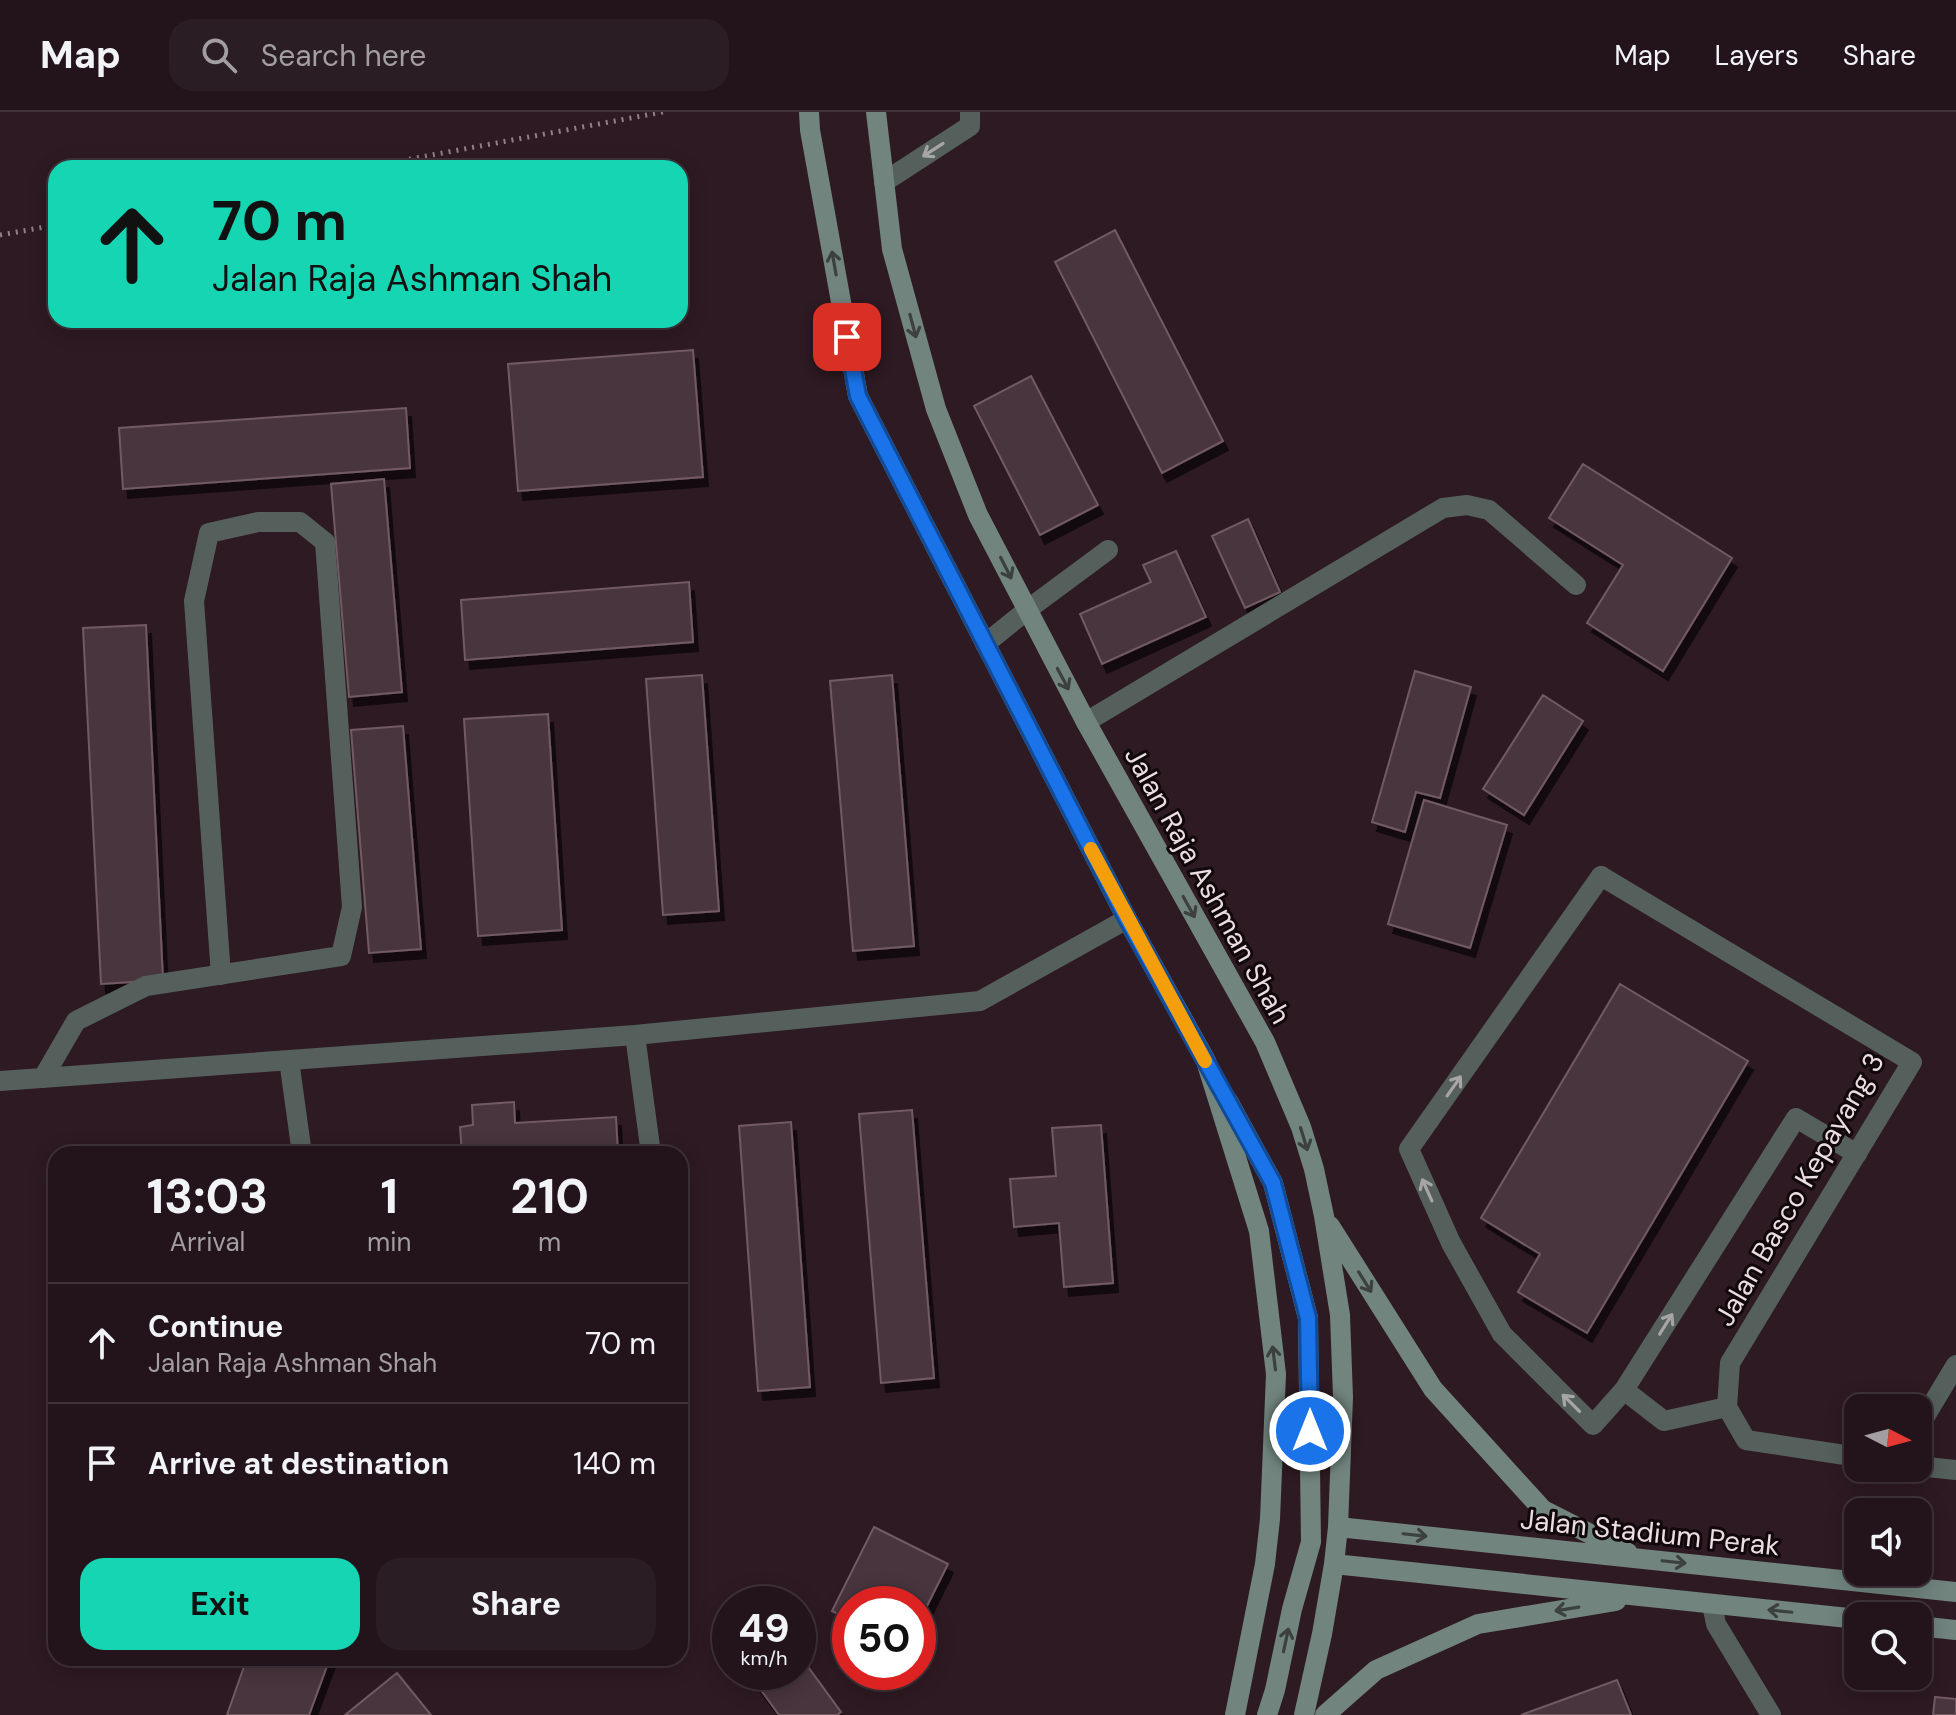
<!DOCTYPE html>
<style>
body{margin:0;font-family:"DM Sans",sans-serif;background:#2a1d23;color:#f1f3f6;height:100vh;display:flex;flex-direction:column;font-size:30px;white-space:nowrap}
*{box-sizing:border-box;margin:0}
p{font-size:26px;color:#a29ea2}
.icon{flex:none;width:44px;height:44px;fill:none;stroke:currentColor;stroke-width:2;stroke-linecap:round;stroke-linejoin:round}
.map{position:relative;flex:1;overflow:hidden}
.drawer{position:absolute;left:48px;top:1034px;width:640px;height:520px;display:flex;flex-direction:column;background:#22141a;border-radius:24px;box-shadow:0 4px 20px #0003,0 0 0 2px #3f3339}
.drawer>*{flex:none}
.banner{position:absolute;left:48px;top:48px;width:640px;height:168px;border-radius:24px;box-shadow:0 4px 20px #0003,0 0 0 2px #3f3339;background:#15d5b3;color:#111;overflow:hidden}
.needle{width:52px;rotate:96deg}
.fabs{position:absolute;left:1844px;top:1282px;display:grid;gap:16px}
.fabs a{display:grid;place-items:center;width:88px;height:88px;border-radius:16px;background:#22141a;box-shadow:0 4px 20px #0003,0 0 0 2px #3f3339;font-size:40px}
.speed{position:absolute;left:712px;top:1474px;display:flex;gap:16px;font-size:40px;font-weight:700;text-align:center}
.speed>*{display:grid;place-content:center;width:104px;height:104px;border-radius:50%;background:#22141a;box-shadow:0 4px 20px #0003,0 0 0 2px #3f3339;line-height:1}
.speed small{font-size:20px;font-weight:400}
.speed .limit{border:12px solid #d22;background:#fff;color:#111}
.pin{position:absolute;display:grid;place-items:center;width:68px;height:68px;color:#fff;margin:-34px;border-radius:16px;box-shadow:0 4px 12px #0006}
.me{position:absolute;width:88px;margin:-44px;rotate:0deg;stroke-linejoin:round;filter:drop-shadow(0 0 6px #0008)}
.turn{display:flex;align-items:center;gap:28px;height:168px;padding:0 32px;font-size:36px}
.turn .icon{width:104px;height:104px;stroke-width:2.5}
.turn b{display:block;font-size:56px;line-height:68px}
.eta{display:flex;justify-content:space-evenly;align-items:center;height:136px;text-align:center}
.eta b{font-size:48px;font-weight:700;line-height:56px}
.cta{display:flex;gap:16px;margin-top:auto;padding:16px 32px}
.cta a{flex:1;height:92px;border-radius:24px;background:#15d5b3;color:#111;font-size:32px;font-weight:700;line-height:92px;text-align:center}
.cta a+a{background:#2a1d23;color:#f1f3f6}
ul{padding:0;list-style:none}
li{display:flex;align-items:center;gap:24px;height:120px;padding:0 32px;border-top:2px solid #3f3339}
li div{flex:1}
li b{display:block;font-size:30px}
li em{font-style:normal}
header{display:flex;align-items:center;gap:48px;box-sizing:border-box;height:112px;padding:0 40px;background:#22141a;border-bottom:2px solid #3f3339}
header strong{font-size:38px}
nav{display:flex;gap:44px;margin-inline-start:auto;font-size:28px}
.search{width:560px;height:72px;background:#2a1d23;display:flex;align-items:center;gap:20px;box-sizing:border-box;padding:0 28px;border-radius:24px;color:#a29ea2;font-size:30px}
.map>svg:first-child{display:block}
.building{fill:#4a353d;stroke:#725a63;stroke-width:2;filter:url(#shadow)}
.lines{fill:none;stroke-linecap:round;stroke-linejoin:round}
.path{stroke:#928187;stroke-width:5;stroke-dasharray:2 6;stroke-linecap:butt}
.lane{stroke:#55605d;stroke-width:20}
.street{stroke:#55605d;stroke-width:20}
.secondary{stroke:#71847e;stroke-width:20}
.oneway{stroke:#a8a5a6}
.oneway2{stroke:#3c403f}
.route-casing{stroke:#114b97;stroke-width:20}
.route{stroke:#1a73e8;stroke-width:14}
.slow{stroke:#f59e0b;stroke-width:14}
.labels{text-anchor:middle;stroke-width:6;stroke-linejoin:round;paint-order:stroke}
.street-label{font-size:28px;fill:#ebdde2;stroke:#10080b}
</style>
<header>
<strong>Map</strong>
<div class="search"><svg class="icon" aria-label="search" viewBox="0 0 24 24"><circle cx="10" cy="10" r="6"/><path d="M15 15l6 6"/></svg>Search here</div>
<nav><a>Map</a><a>Layers</a><a>Share</a></nav>
</header>
<div class="map">
<svg width="1956" height="1603" viewBox="0 0 1956 1603">
<defs>
<filter id="shadow"><feDropShadow dx="5" dy="9" stdDeviation="0" flood-color="#0009"/></filter>
</defs>
<rect width="100%" height="100%" fill="#2e1a22"/>
<!-- building -->
<path class="building" d="M1115,118l108,211 -61,32 -107,-211z
M693,238l10,127 -185,14 -10,-127z
M1031,264l67,129 -58,30 -66,-129z
M406,296l4,60 -287,21 -4,-61z
M1583,352l149,94 -69,113 -76,-48 36,-58 -74,-47z
M384,367l18,213 -53,5 -18,-213z
M1248,407l32,73 -35,16 -33,-72z
M1176,439l30,66 -104,47 -22,-50 71,-32 -8,-17z
M689,470l4,60 -228,18 -4,-60z
M146,513l17,355 -62,4 -18,-356z
M1415,559l56,16 -31,111 -24,-6 -11,40 -33,-10z
M702,563l17,236 -56,4 -17,-236z
M892,563l22,271 -61,5 -23,-270z
M1543,583l40,26 -59,94 -41,-26z
M548,602l14,216 -84,6 -14,-217z
M403,614l18,223 -52,4 -18,-223z
M1424,688l83,25 -37,123 -82,-24z
M1620,872l128,77 -161,272 -69,-41 22,-38 -59,-36z
M514,990l1,21 101,-6 2,37h-156l-2,-27 13,-2 -1,-20z
M912,998l22,268 -53,5 -22,-269z
M791,1010l19,265 -52,4 -19,-265z
M1101,1013l12,158 -49,4 -5,-64 -45,4 -4,-48 46,-3 -4,-48z
M874,1415l74,37 -30,60v-20h-68v16l-18,-9z
M798,1541l43,59 -4,3h-58l-31,-43h50z
M247,1546h83l-21,57h-82z
M397,1561l34,42h-86z
M1617,1568l14,35h-110z
M1935,1585l21,2v16h-23z"/>
<g class="lines">
<!-- path -->
<path class="path" d="M362,56l301,-56
M0,123l56,-10"/>
<!-- lane -->
<path class="lane" d="M884,70l86,-56v-14
M985,532l42,-34 81,-60
M1086,610l357,-214 24,-3 22,5 87,75
M1601,764l-192,273 42,94 51,91 91,91 31,-35 172,-272 61,36
M635,923l16,119
M289,948l13,94
M43,966l33,-57 70,-35 195,-30 11,-49 -27,-365 -25,-20h-42l-49,11 -15,68 27,374
M0,969l635,-46 345,-34 147,-82
M1624,1278l40,31 63,-14
M1918,1316l38,-63
M1712,1492l4,20 55,91"/>
<!-- street -->
<path class="street" d="M1601,764l311,186 -182,301 -3,44 19,33 112,17
M1918,1354l38,4"/>
<!-- secondary -->
<path class="secondary" d="M809,0l1,18 48,266 269,523 79,142 53,170 17,143 -6,145 -5,45 -30,151
M876,0l16,137 44,160 42,106 108,207 179,320 36,85 13,42 10,47 16,99 3,82 -5,130 -4,37 -12,70 -18,81
M1228,989l45,82 35,135 3,224 -19,67 -17,81 -8,25
M1330,1114l103,163 110,121 85,43
M1338,1415l618,65
M1334,1452l524,55
M1918,1514l38,4
M1325,1603l51,-45 102,-46 138,-23"/>
</g>
<!-- one-way arrows -->
<defs><path id="oneway-shaft" d="M-6 0H5M1.5-3L5.5 0L1.5 3" fill="none" stroke-width="1.6" stroke-linecap="round" stroke-linejoin="round" transform="scale(2)"/></defs>
<g class="oneway">
<use href="#oneway-shaft" transform="translate(933 38) rotate(147)"/>
<use href="#oneway-shaft" transform="translate(1454 974) rotate(-55)"/>
<use href="#oneway-shaft" transform="translate(1427 1078) rotate(-114)"/>
<use href="#oneway-shaft" transform="translate(1666 1212) rotate(-58)"/>
<use href="#oneway-shaft" transform="translate(1571 1291) rotate(-135)"/>
</g>
<g class="oneway2">
<use href="#oneway-shaft" transform="translate(834 151) rotate(-100)"/>
<use href="#oneway-shaft" transform="translate(913 214) rotate(75)"/>
<use href="#oneway-shaft" transform="translate(1006 456) rotate(63)"/>
<use href="#oneway-shaft" transform="translate(1063 567) rotate(62)"/>
<use href="#oneway-shaft" transform="translate(1189 795) rotate(61)"/>
<use href="#oneway-shaft" transform="translate(1304 1027) rotate(73)"/>
<use href="#oneway-shaft" transform="translate(1365 1170) rotate(58)"/>
<use href="#oneway-shaft" transform="translate(1274 1246) rotate(-97)"/>
<use href="#oneway-shaft" transform="translate(1415 1423) rotate(6)"/>
<use href="#oneway-shaft" transform="translate(1674 1450) rotate(6)"/>
<use href="#oneway-shaft" transform="translate(1567 1497) rotate(171)"/>
<use href="#oneway-shaft" transform="translate(1780 1499) rotate(-174)"/>
<use href="#oneway-shaft" transform="translate(1286 1528) rotate(-78)"/>
</g>
<g class="lines">
<defs>
<path id="route" d="M847,225l11,59 269,523 146,264 35,135 2,113"/>
</defs>
<!-- route casing -->
<use href="#route" class="route-casing"/>
<!-- route -->
<use href="#route" class="route"/>
<!-- slow -->
<path class="slow" d="M1091,737l114,212"/>
</g>
<g class="labels">
<!-- street labels -->
<g class="street-label">
<text transform="translate(1208 773) rotate(61)" y="10">Jalan Raja Ashman Shah</text>
<text transform="translate(1799 1077) rotate(-60)" y="10">Jalan Basco Kepayang 3</text>
<text transform="translate(1650 1420) rotate(6)" y="10">Jalan Stadium Perak</text>
</g>
</g>
</svg>
<div class="fabs">
<a><svg class="needle" viewBox="-14 -14 28 28"><path d="M0-13l5 13h-10z" fill="#e53935"/><path d="M0 13l5-13h-10z" fill="#a29ea2"/></svg></a>
<a><svg class="icon" aria-label="sound" viewBox="0 0 24 24"><path d="M4 9h4l5-4v14l-5-4H4zM17 9q2 3 0 6"/></svg></a>
<a><svg class="icon" aria-label="search" viewBox="0 0 24 24"><circle cx="10" cy="10" r="6"/><path d="M15 15l6 6"/></svg></a>
</div>
<div class="speed"><div>49<small>km/h</small></div><div class="limit">50</div></div>
<div class="pin" style="left:847px;top:225px;background:#d93025"><svg class="icon" aria-label="arrive" viewBox="0 0 24 24"><path d="M6 21V4h12l-3 4 3 4H6"/></svg></div>
<svg class="me" style="left:1310px;top:1319px" viewBox="-20 -20 40 40"><circle r="17" fill="#1a73e8" stroke="#fff" stroke-width="3"/><path d="M0-11L8 9 0 5-8 9z" fill="#fff"/></svg>
<div class="banner">
<div class="turn"><svg class="icon" aria-label="ahead" viewBox="0 0 24 24"><path d="M12 20V5M6 11l6-6 6 6"/></svg><div><b>70 m</b>Jalan Raja Ashman Shah</div></div>
</div>
<section class="drawer">
<div class="eta">
<div><b>13:03</b><p>Arrival</p></div>
<div><b>1</b><p>min</p></div>
<div><b>210</b><p>m</p></div>
</div>
<ul>
<li><svg class="icon" aria-label="ahead" viewBox="0 0 24 24"><path d="M12 20V5M6 11l6-6 6 6"/></svg><div><b>Continue</b><p>Jalan Raja Ashman Shah</p></div><em>70 m</em></li>
<li><svg class="icon" aria-label="arrive" viewBox="0 0 24 24"><path d="M6 21V4h12l-3 4 3 4H6"/></svg><div><b>Arrive at destination</b></div><em>140 m</em></li>
</ul>
<div class="cta"><a>Exit</a><a>Share</a></div>
</section>
</div>
